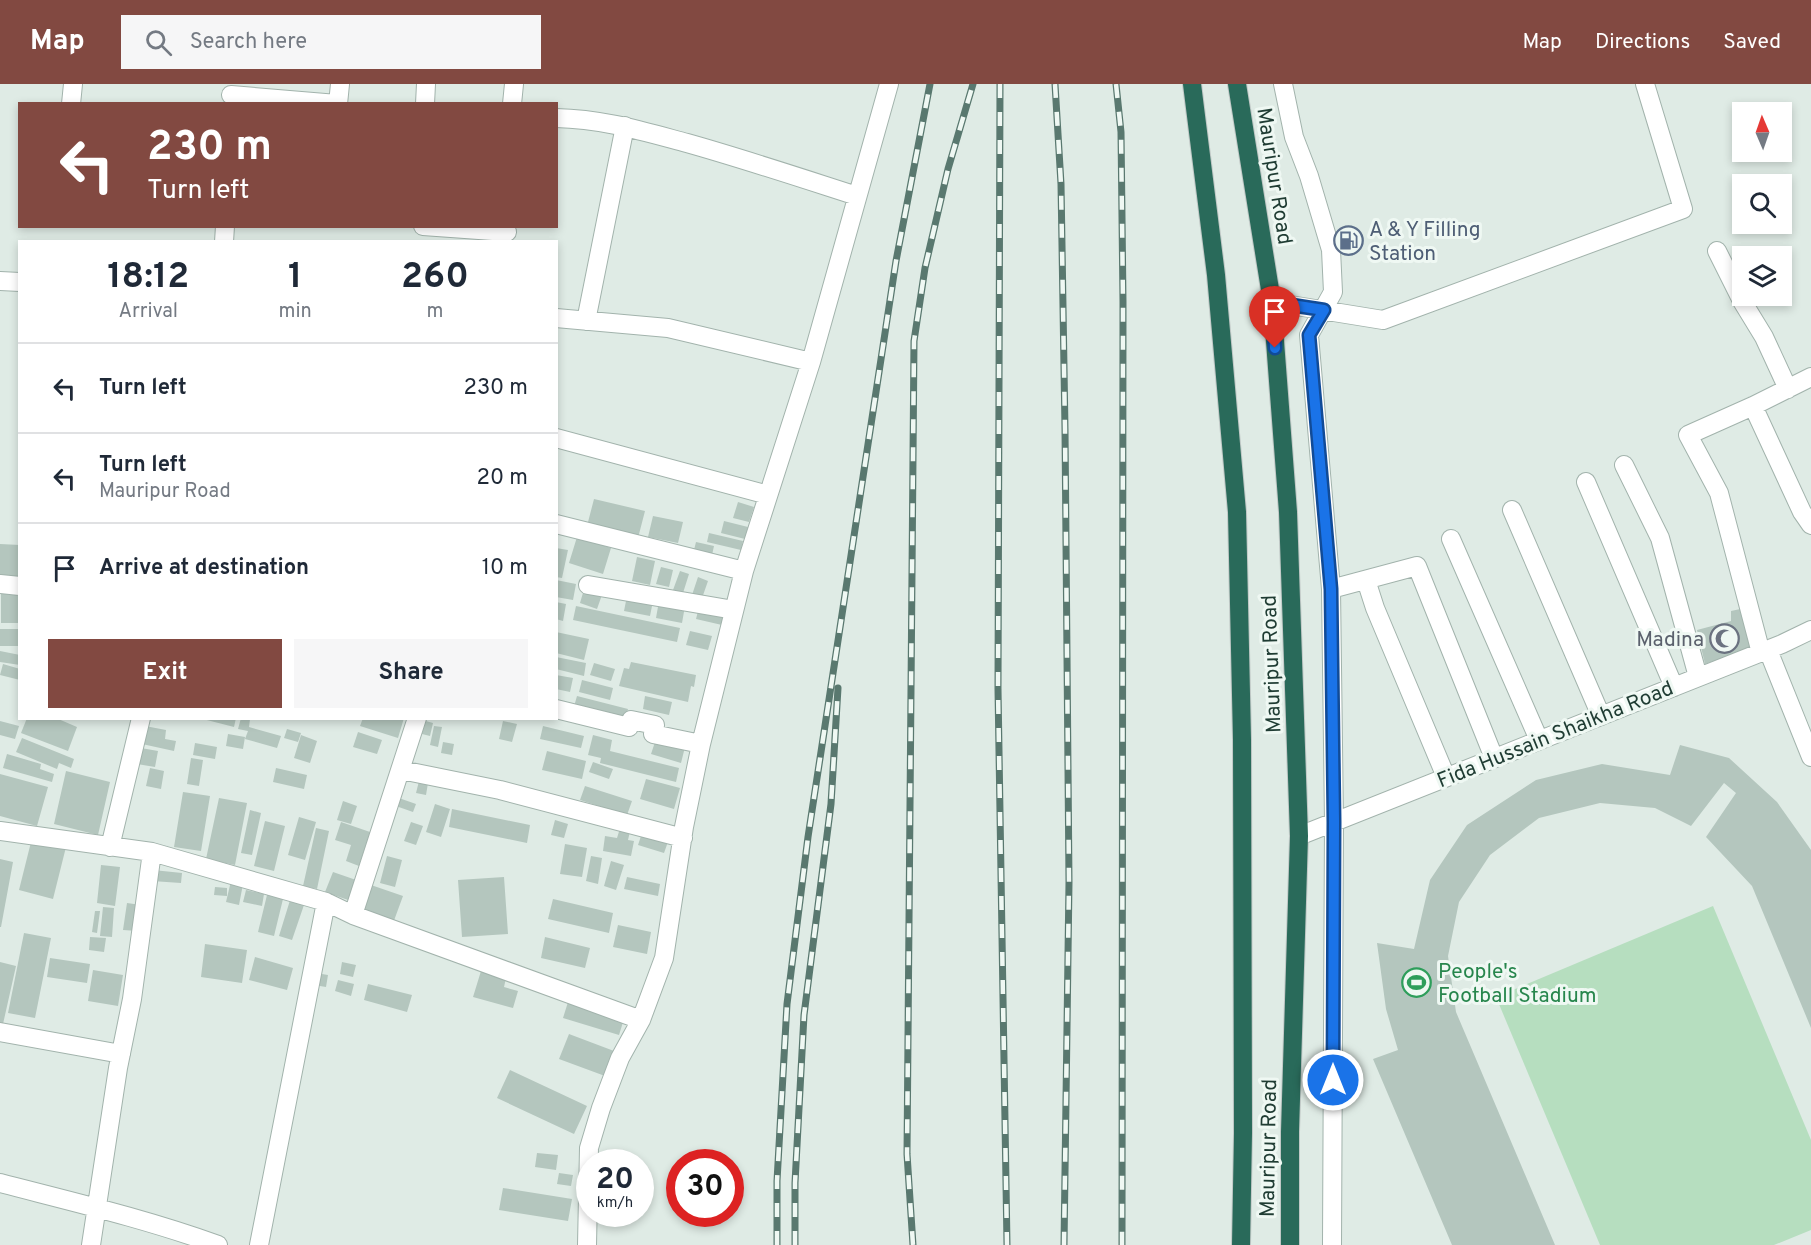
<!DOCTYPE html>
<style>
body{margin:0;font-family:Overpass,sans-serif;background:#f6f6f7;color:#1f2937;height:100vh;display:flex;flex-direction:column;font-size:22px;white-space:nowrap}
*{box-sizing:border-box;margin:0}
p{font-size:20px;color:#747a83}
.icon{flex:none;width:33px;height:33px;fill:none;stroke:currentColor;stroke-width:2;stroke-linecap:round;stroke-linejoin:round}
.map{position:relative;flex:1;overflow:hidden}
.side{position:absolute;left:18px;top:156px;width:540px;height:480px;display:flex;flex-direction:column;background:#fff;border-radius:0px;box-shadow:0 3px 9px #0003}
.side>*{flex:none}
.hud{position:absolute;left:18px;top:18px;width:540px;height:126px;border-radius:0px;box-shadow:0 3px 9px #0003;background:#824941;color:#fff;overflow:hidden}
.needle{width:39px;rotate:358deg}
.controls{position:absolute;left:1732px;top:18px;display:grid;gap:12px}
.controls a{display:grid;place-items:center;width:60px;height:60px;border-radius:0px;background:#fff;box-shadow:0 3px 9px #0003;font-size:30px}
.speed{position:absolute;left:576px;top:1065px;display:flex;gap:12px;font-size:30px;font-weight:700;text-align:center}
.speed>*{display:grid;place-content:center;width:78px;height:78px;border-radius:50%;background:#fff;box-shadow:0 3px 9px #0003;line-height:1}
.speed small{font-size:15px;font-weight:400}
.speed .limit{border:9px solid #d22;background:#fff;color:#111}
.pin{position:absolute;display:grid;place-items:center;width:51px;height:51px;color:#fff;margin:-62px -26px;border-radius:50% 50% 50% 0;rotate:-45deg;box-shadow:0 0 6px #0007}
.pin .icon{rotate:45deg}
.me{position:absolute;width:66px;margin:-33px;rotate:0deg;stroke-linejoin:round;filter:drop-shadow(0 0 4px #0008)}
.turn{display:flex;align-items:center;gap:21px;height:126px;padding:0 30px;font-size:27px}
.turn .icon{width:78px;height:78px;stroke-width:2.5}
.turn b{display:block;font-size:42px;line-height:51px}
.eta{display:flex;justify-content:space-evenly;align-items:center;height:102px;text-align:center}
.eta b{font-size:36px;font-weight:700;line-height:42px}
.primary-button{display:flex;gap:12px;margin-top:auto;padding:12px 30px}
.primary-button a{flex:1;height:69px;border-radius:0px;background:#824941;color:#fff;font-size:24px;font-weight:700;line-height:69px;text-align:center}
.primary-button a+a{background:#f6f6f7;color:#1f2937}
ul{padding:0;list-style:none}
li{display:flex;align-items:center;gap:18px;height:90px;padding:0 30px;border-top:2px solid #e0e1e3}
li div{flex:1}
li b{display:block;font-size:22px}
li em{font-style:normal}
header{display:flex;align-items:center;gap:36px;box-sizing:border-box;height:84px;padding:0 30px;background:#824941;color:#fff}
header strong{font-size:28px}
nav{display:flex;gap:33px;margin-inline-start:auto;font-size:21px}
.search{width:420px;height:54px;background:#f6f6f7;display:flex;align-items:center;gap:15px;box-sizing:border-box;padding:0 21px;border-radius:0px;color:#747a83;font-size:22px}
.map>svg:first-child{display:block}
.green{fill:#b6debf}
.building{fill:#b4c6be}
.lines{fill:none;stroke-linecap:round;stroke-linejoin:round}
.minor-casing{stroke:#a2b3ac;stroke-width:20}
.highway-casing{stroke:#c0c8c6;stroke-width:20}
.minor{stroke:#fff;stroke-width:18}
.highway{stroke:#296a5a;stroke-width:18}
.rail-casing{stroke:#59786f;stroke-width:7}
.rail{stroke:#eff8f3;stroke-width:4.5;stroke-dasharray:14;stroke-linecap:butt}
.route-casing{stroke:#114b97;stroke-width:15}
.route{stroke:#1a73e8;stroke-width:10}
.labels{text-anchor:middle;stroke-width:6;stroke-linejoin:round;paint-order:stroke}
.street-label{font-size:21px;fill:#1f3c33;stroke:#eff8f3}
.service-label{font-size:21px;fill:#4e5e75;stroke:#eff8f3;text-anchor:start}
.worship-label{font-size:21px;fill:#5b616d;stroke:#eff8f3;text-anchor:end}
.leisure-label{font-size:21px;fill:#27864d;stroke:#eff8f3;text-anchor:start}
</style>
<header>
<strong>Map</strong>
<div class="search"><svg class="icon" aria-label="search" viewBox="0 0 24 24"><circle cx="10" cy="10" r="6"/><path d="M15 15l6 6"/></svg>Search here</div>
<nav><a>Map</a><a>Directions</a><a>Saved</a></nav>
</header>
<div class="map">
<svg width="1811" height="1161" viewBox="0 0 1811 1161">
<rect width="100%" height="100%" fill="#dfebe5"/>
<!-- green -->
<path class="green" d="M1713,822l98,234v90l-37,15h-174l-104,-248z"/>
<!-- building -->
<path class="building" d="M594,415l51,12 -7,27 -51,-12z
M738,418l16,5 -5,15 -16,-4z
M653,432l30,6 -5,21 -30,-6z
M724,437l24,6 -3,12 -24,-6z
M709,449l34,8 -2,9 -34,-8z
M577,453l34,11 -8,26 -34,-11z
M696,458l18,4 -2,9 -18,-5z
M0,460l20,1v32h-20z
M556,464l12,2 -6,28 -6,-1z
M637,473l18,4 -5,24 -18,-4z
M661,483l12,3 -4,17 -13,-3z
M680,487l9,3 -6,19 -10,-3z
M698,493l10,4 -7,20 -10,-3z
M556,496l20,4 -3,16 -17,-3z
M585,502l18,6 -6,17 -17,-6z
M1,506h17l-1,6h3l-2,27h-17z
M627,512l26,5 -3,15 -26,-5z
M659,517l26,5 -3,17 -26,-5z
M556,518l10,2 -3,17 -7,-2z
M576,522l104,22 -3,14 -104,-22z
M699,523l26,5 -3,13 -26,-6z
M1745,524l8,40 -48,16 -8,-34 34,-9v-10z
M0,545h20v17h-20z
M690,547l22,5 -4,14 -22,-5z
M556,548l33,7 -5,21 -28,-7z
M0,567l20,4v10l-20,-3z
M556,573l30,6 -2,13 -28,-7z
M631,578l65,13 -2,12 -3,-1 -3,16 -69,-16 5,-18 5,1z
M594,579l21,6 -4,12 -21,-6z
M3,580l17,5v11l-20,-5z
M556,591l17,3 -3,14 -14,-3z
M582,596l31,8 -3,12 -31,-8z
M577,612l51,13 -4,15 -51,-14z
M645,612l27,6 -3,13 -26,-6z
M27,634h29l21,9 -9,24 -47,-18z
M199,634h37l-2,9z
M241,634l9,1 -1,8 32,9 -4,12 -32,-9 3,-8 -10,-2z
M363,634h41l-6,20 -38,-12z
M422,636l11,3 -3,13 -12,-3z
M0,637l19,5 -4,13 -15,-4z
M503,637l14,3 -5,18 -13,-3z
M145,642l21,4 -1,9 11,2 -2,10 -32,-7z
M434,642l8,1 -4,20 -8,-2z
M543,642l41,10 -3,12 -41,-9z
M287,645l14,4 -3,9 -14,-4z
M358,648l24,8 -5,14 -24,-7z
M228,650l17,3 -2,12 -17,-3z
M301,651l16,6 -7,22 -16,-5z
M593,651l19,5 -2,11 69,17 -3,14 -76,-19 1,-5 -13,-3z
M22,654l52,21 -3,9 -12,-5 -2,6 -41,-17z
M656,655l29,8 -4,16 -30,-9z
M443,658l11,2 -2,11 -11,-2z
M195,659l22,4 -2,12 -22,-4z
M1680,661l49,13 48,44 34,48v178l-59,-142 -46,-49 30,-44 -12,-10 -33,43 -36,-18 -55,-5 -61,15 -49,37 -31,47 -11,54 8,56 99,233h-103l-79,-186 25,-9 -12,-41 -9,-66 37,6 16,-69 37,-55 69,-45 66,-16 68,11z
M141,664l17,3 -3,16 -18,-3z
M547,667l39,10 -4,18 -40,-9z
M7,670l34,10 -1,5 14,5 -2,8 -49,-14z
M191,674l12,2 -4,26 -12,-2z
M593,678l20,7 -4,10 -20,-7z
M150,684l14,3 -3,18 -15,-3z
M276,684l31,7 -3,14 -31,-7z
M66,687l44,11 -12,53 -44,-11z
M0,690l48,13 -11,39 -37,-10z
M646,695l34,9 -6,21 -34,-10z
M419,697l9,2 -2,12 -10,-2z
M585,702l47,15 -5,14 -47,-15z
M183,708l27,4 -9,55 -27,-4z
M396,713l20,7 -3,8 -20,-7z
M219,714l28,5 -12,62 -29,-6z
M343,717l14,5 -6,18 -14,-4z
M435,720l15,5 -9,28 -15,-5z
M452,725l78,16 -3,18 -78,-16z
M250,726l11,3 -9,42 -11,-2z
M299,733l17,5 -11,38 -17,-5z
M555,736l13,4 -4,14 -13,-3z
M265,737l20,5 -11,45 -20,-5z
M341,738l29,10 -11,34 -13,-5 5,-16 -16,-5z
M411,738l12,4 -7,19 -12,-4z
M621,741l10,2 -3,13 6,1 -3,15 -28,-5 2,-15 12,2z
M316,744l13,3 -12,58 -14,-3z
M643,746l26,9 -5,14 -26,-8z
M32,754l34,9 -13,52 -34,-9z
M565,760l22,4 -5,29 -22,-3z
M387,772l15,4 -7,27 -15,-4z
M591,772l11,2 -4,26 -12,-3z
M0,775l13,3 -12,65h-1z
M611,777l13,4 -8,25 -12,-4z
M101,781l19,2 -5,39 -18,-3z
M153,786l29,3 -1,10 -29,-2z
M333,788l26,9 -8,20 -26,-9z
M504,793l4,57 -46,3 -4,-57z
M627,793l33,7 -2,12 -34,-7z
M231,797l12,3 -4,21 -13,-3z
M371,801l32,11 -11,30 -32,-10z
M215,803l12,1v8l-13,-1z
M246,806l18,4 -2,12 -19,-4z
M267,811l16,4 -9,37 -16,-4z
M291,813l14,5 -13,38 -13,-4z
M553,815l60,14 -4,20 -61,-14z
M127,819l14,2 -3,26 -15,-1z
M103,823l11,1 -2,29 -12,-1z
M95,827h5l-3,22 -5,-1z
M618,841l33,7 -4,22 -34,-7z
M24,849l27,5 -16,80 -27,-5z
M90,853l16,1 -2,14 -15,-2z
M545,853l45,11 -5,20 -44,-10z
M205,860l42,6 -5,33 -41,-6z
M255,873l38,11 -6,22 -38,-10z
M50,874l40,6 -3,19 -40,-6z
M0,878l16,4 -13,58 -3,-1z
M342,878l14,3 -3,12 -13,-3z
M93,886l30,5 -5,31 -30,-5z
M481,887l25,7 -2,9 14,4 -5,17 -40,-11z
M316,889l12,2 -2,12 -12,-2z
M338,896l16,4 -3,12 -16,-5z
M368,900l44,11 -5,17 -43,-12z
M568,918l56,17 -5,16 -56,-17z
M569,950l45,17 -9,25 -46,-17z
M510,986l77,36 -13,28 -77,-36z
M537,1069l21,2 -2,15 -21,-3z
M559,1089l14,2 -2,11 -14,-2z
M503,1104l69,11 -4,22 -69,-11z"/>
<g class="lines">
<defs>
<path id="minor" d="M1283,0l11,53 15,39 22,74 2,42 -24,43 22,254 3,233 -2,423
M231,11l106,9
M71,20l2,-20
M338,20l2,-20
M425,20l1,-20
M512,20l2,-20
M556,34c47,1 86,13 131,25 57,16 114,35 170,53
M423,142l84,6
M224,158l1,-16
M1717,167l25,50 22,36 24,52
M0,197l20,1
M1272,218l111,18 300,-111 -38,-125
M556,234l112,10 143,34
M586,237l39,-195
M1753,322l49,106 9,13
M556,354l212,57
M1624,381l36,73 38,139
M1586,398l88,205
M1512,426l89,206
M556,440l188,47
M1451,455l88,201
M1366,496l9,28 71,169
M0,500l20,2
M588,501l146,25
M1331,505l86,-23 77,192
M1768,566l43,107
M1761,569l-42,-160 -31,-58 65,-29 58,-29
M556,625l73,18 2,-7 24,5 -2,9 48,10
M401,686l99,20 183,48
M0,747l152,21 174,50 27,13 288,105
M1299,752l483,-192 29,-14
M110,763l31,-129
M353,831l64,-197
M0,948l121,22
M0,1099c73,19 146,36 218,62
M91,1161l27,-177 14,-69 20,-147
M259,1161l67,-343
M587,1161l2,-97 12,-40 19,-50 21,-38 23,-62 20,-131 17,-83 43,-173 67,-209 78,-278"/>
<path id="highway" d="M1192,0l24,191 21,237 5,228 1,393 -2,112
M1237,0l35,218 16,210 11,324 -9,296v113"/>
</defs>
<!-- minor casing -->
<use href="#minor" class="minor-casing"/>
<!-- highway casing -->
<use href="#highway" class="highway-casing"/>
<!-- minor -->
<use href="#minor" class="minor"/>
<!-- highway -->
<use href="#highway" class="highway"/>
<defs>
<path id="rail" d="M1000,0l-2,605 9,556
M1055,0l6,100 4,245 4,453 -5,363
M1116,0l5,48 2,170 -1,943
M777,1161v-64l10,-177 21,-167 88,-576 34,-177
M795,1161v-62l9,-168 27,-211 7,-116
M913,1161l-6,-91 7,-813 11,-73 23,-99 25,-85"/>
</defs>
<!-- rail casing -->
<use href="#rail" class="rail-casing"/>
<!-- rail -->
<use href="#rail" class="rail"/>
</g>
<g class="lines">
<defs>
<path id="route" d="M1275,264l-3,-46 52,8 -15,25 22,254 3,233 -1,258"/>
</defs>
<!-- route casing -->
<use href="#route" class="route-casing"/>
<!-- route -->
<use href="#route" class="route"/>
</g>
<!-- icons -->
<defs>
<symbol id="fuel-ring" viewBox="-11 -11 22 22"><circle r="9.5" fill="#eff8f3" stroke="#5c6f8a" stroke-width="1.5"/><path d="M-5.5-6h7V0h2V4h1.3V-2.5L3-4.5l.8-.8L6-3V5H2.5V1h-1V6h-7ZM-4.2-4.7v3.2H.2V-4.7Z" fill="#5c6f8a"/></symbol>
<symbol id="mosque-ring" viewBox="-11 -11 22 22"><circle r="9.5" fill="#eff8f3" stroke="#6b7280" stroke-width="1.5"/><path d="M3.5-4.9A6 6 0 1 0 3.5 4.9A5 5 0 1 1 3.5-4.9Z" fill="#6b7280"/></symbol>
<symbol id="stadium-ring" viewBox="-11 -11 22 22"><circle r="9.5" fill="#eff8f3" stroke="#2e9e5b" stroke-width="1.5"/><path d="M0-5a6.5 5 0 1 0 0 10a6.5 5 0 1 0 0-10ZM-3.5-1.8h7v3.6h-7Z" fill="#2e9e5b"/></symbol>
</defs>
<g fill-rule="evenodd">
<use href="#fuel-ring" x="1332" y="140" width="33" height="33"/>
<use href="#mosque-ring" x="1708" y="538" width="33" height="33"/>
<use href="#stadium-ring" x="1400" y="882" width="33" height="33"/>
</g>
<g class="labels">
<!-- street labels -->
<g class="street-label">
<text transform="translate(1275 92) rotate(81)" y="7">Mauripur Road</text>
<text transform="translate(1271 580) rotate(-92)" y="7">Mauripur Road</text>
<text transform="translate(1555 650) rotate(-22)" y="7">Fida Hussain Shaikha Road</text>
<text transform="translate(1268 1064) rotate(-89)" y="7">Mauripur Road</text>
</g>
<!-- service labels -->
<g class="service-label">
<text x="1369" y="152">A &amp; Y Filling<tspan x="1369" dy="24">Station</tspan></text>
</g>
<!-- worship labels -->
<g class="worship-label">
<text x="1704" y="562">Madina</text>
</g>
<!-- leisure labels -->
<g class="leisure-label">
<text x="1438" y="894">People's<tspan x="1438" dy="24">Football Stadium</tspan></text>
</g>
</g>
</svg>
<div class="controls">
<a><svg class="needle" viewBox="-14 -14 28 28"><path d="M0-13l5 13h-10z" fill="#e53935"/><path d="M0 13l5-13h-10z" fill="#747a83"/></svg></a>
<a><svg class="icon" aria-label="search" viewBox="0 0 24 24"><circle cx="10" cy="10" r="6"/><path d="M15 15l6 6"/></svg></a>
<a><svg class="icon" aria-label="layers" viewBox="0 0 24 24"><path d="M12 4l9 5-9 5-9-5zM3 14l9 5 9-5"/></svg></a>
</div>
<div class="speed"><div>20<small>km/h</small></div><div class="limit">30</div></div>
<div class="pin" style="left:1275px;top:264px;background:#d93025"><svg class="icon" aria-label="arrive" viewBox="0 0 24 24"><path d="M6 21V4h12l-3 4 3 4H6"/></svg></div>
<svg class="me" style="left:1333px;top:996px" viewBox="-20 -20 40 40"><circle r="17" fill="#1a73e8" stroke="#fff" stroke-width="3"/><path d="M0-11L8 9 0 5-8 9z" fill="#fff"/></svg>
<div class="hud">
<div class="turn"><svg class="icon" aria-label="left" viewBox="0 0 24 24"><path d="M17 20v-9H6M10 6l-5 5 5 5"/></svg><div><b>230 m</b>Turn left</div></div>
</div>
<section class="side">
<div class="eta">
<div><b>18:12</b><p>Arrival</p></div>
<div><b>1</b><p>min</p></div>
<div><b>260</b><p>m</p></div>
</div>
<ul>
<li><svg class="icon" aria-label="left" viewBox="0 0 24 24"><path d="M17 20v-9H6M10 6l-5 5 5 5"/></svg><div><b>Turn left</b></div><em>230 m</em></li>
<li><svg class="icon" aria-label="left" viewBox="0 0 24 24"><path d="M17 20v-9H6M10 6l-5 5 5 5"/></svg><div><b>Turn left</b><p>Mauripur Road</p></div><em>20 m</em></li>
<li><svg class="icon" aria-label="arrive" viewBox="0 0 24 24"><path d="M6 21V4h12l-3 4 3 4H6"/></svg><div><b>Arrive at destination</b></div><em>10 m</em></li>
</ul>
<div class="primary-button"><a>Exit</a><a>Share</a></div>
</section>
</div>
